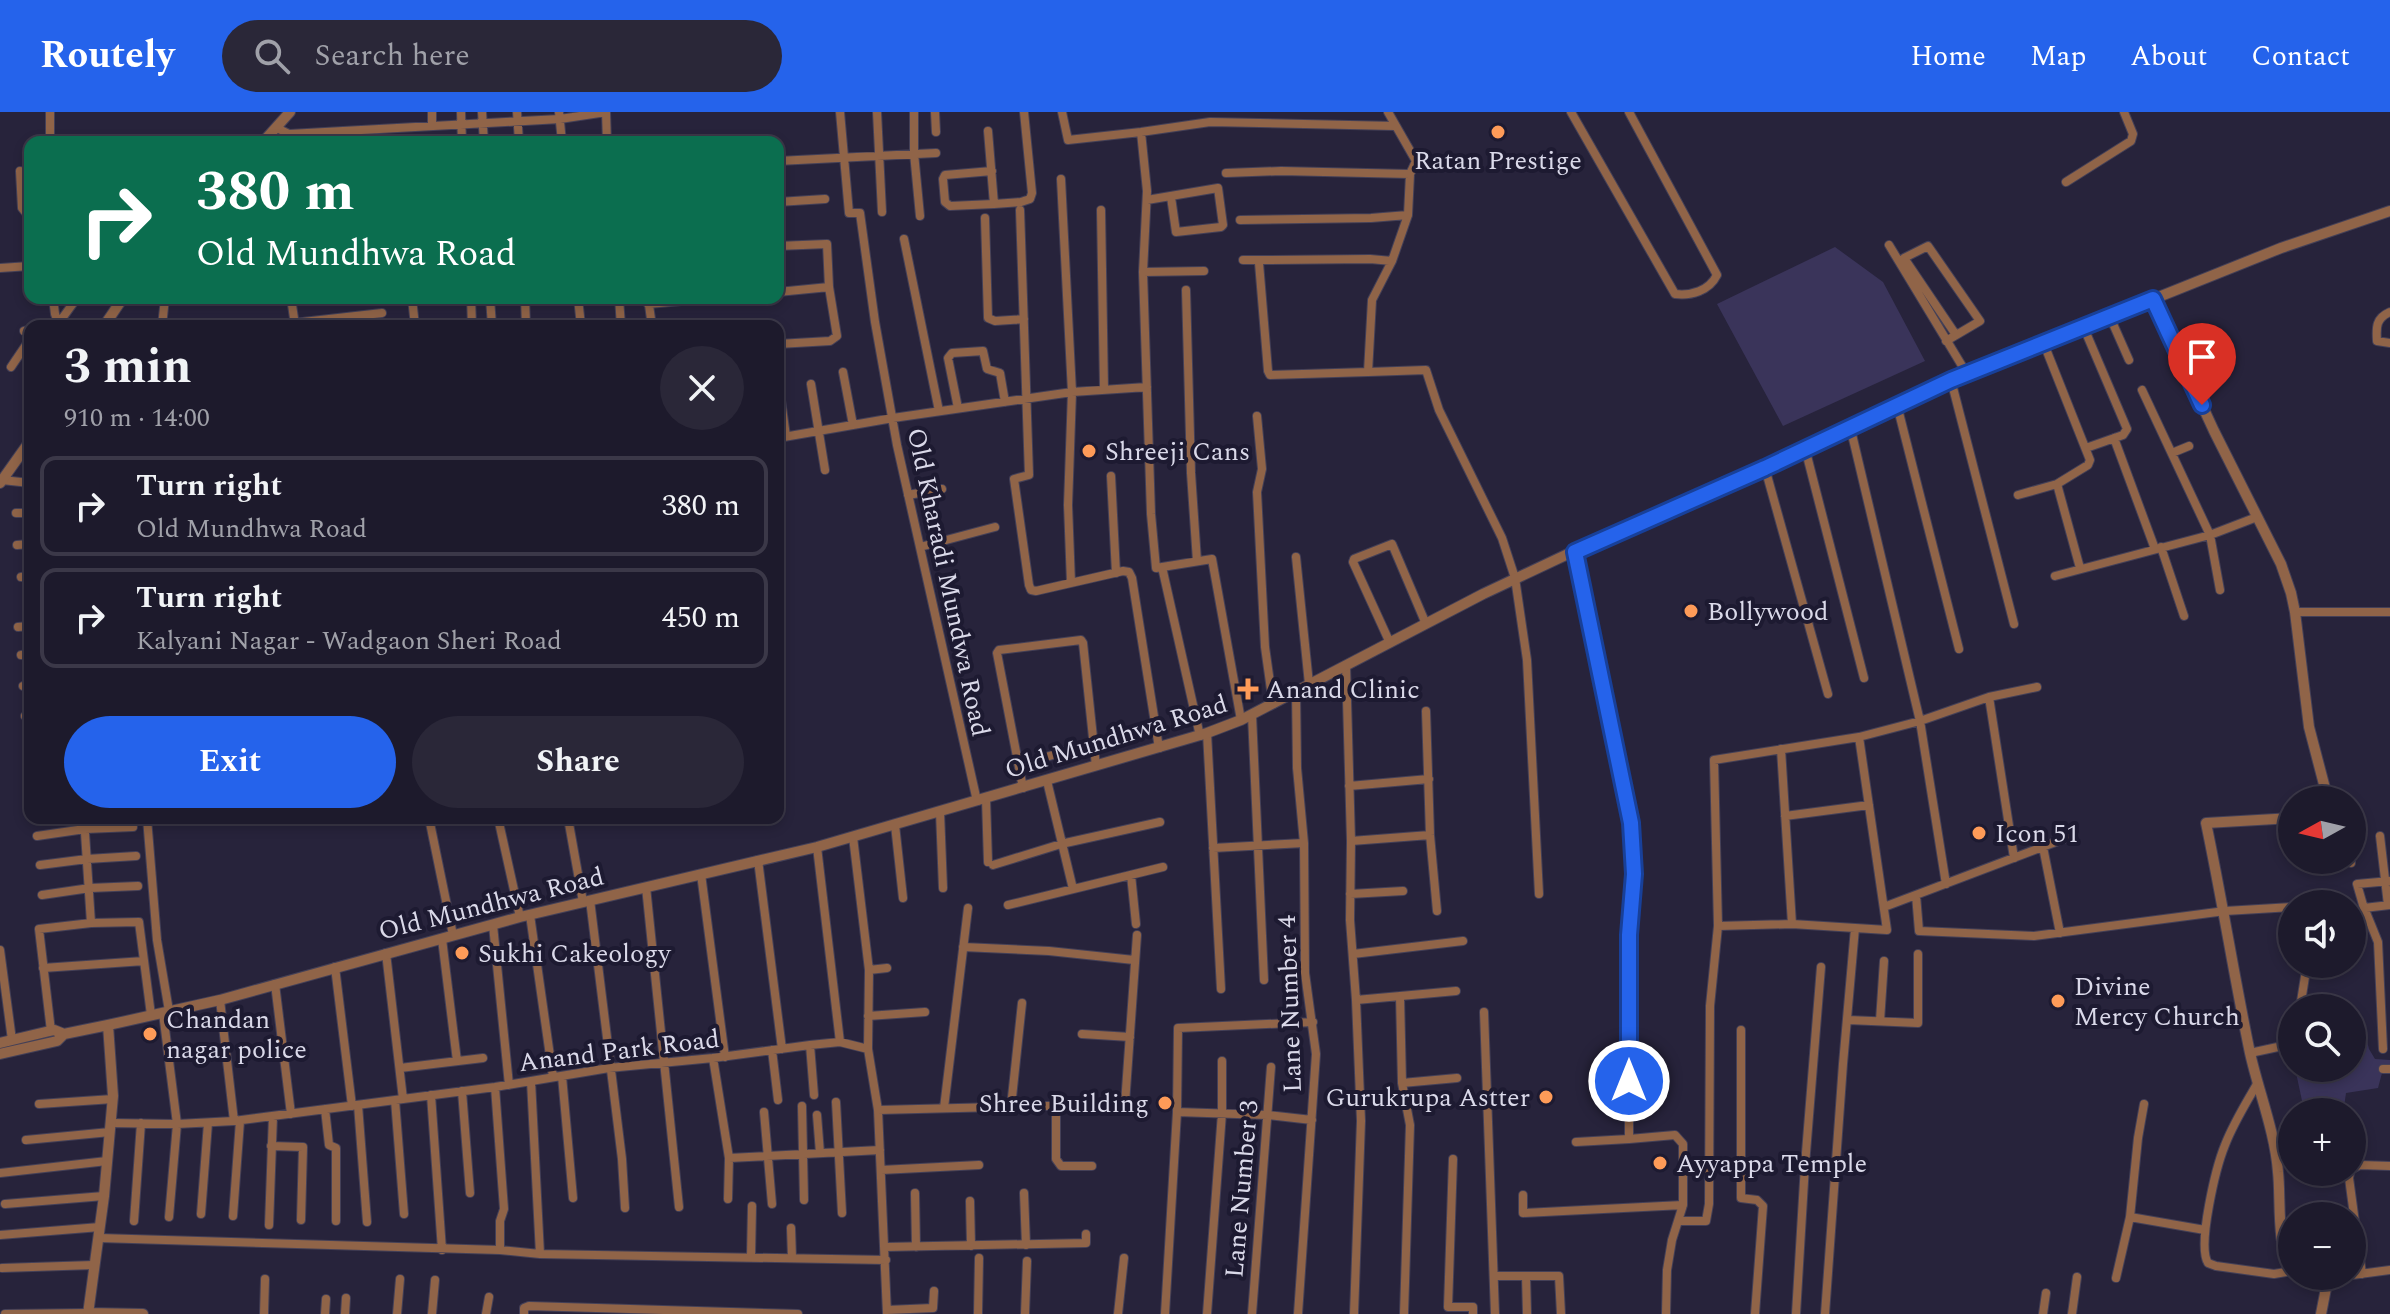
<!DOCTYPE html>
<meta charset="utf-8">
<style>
body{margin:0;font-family:Spectral,serif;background:#2a2738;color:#f1f3f6;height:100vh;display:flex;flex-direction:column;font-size:30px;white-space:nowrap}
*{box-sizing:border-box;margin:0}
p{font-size:26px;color:#a0a1a9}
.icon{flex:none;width:44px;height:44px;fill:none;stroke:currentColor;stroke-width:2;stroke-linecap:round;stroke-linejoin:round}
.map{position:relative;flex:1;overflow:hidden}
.side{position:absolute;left:24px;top:208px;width:760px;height:504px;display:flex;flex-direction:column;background:#1d1a2c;border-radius:16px;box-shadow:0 4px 12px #0003,0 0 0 2px #3b3848}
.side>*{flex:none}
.banner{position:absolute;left:24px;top:24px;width:760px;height:168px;border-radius:16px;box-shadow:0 4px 12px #0003,0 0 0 2px #3b3848;background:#0b6e4f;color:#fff;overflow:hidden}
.needle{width:52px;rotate:262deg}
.tools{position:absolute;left:2278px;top:674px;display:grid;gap:16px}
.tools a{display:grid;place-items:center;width:88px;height:88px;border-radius:50%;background:#1d1a2c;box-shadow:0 4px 12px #0003,0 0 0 2px #3b3848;font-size:40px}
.pin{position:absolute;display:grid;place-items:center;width:68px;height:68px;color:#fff;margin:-82px -34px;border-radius:50% 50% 50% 0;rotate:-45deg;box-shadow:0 0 8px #0007}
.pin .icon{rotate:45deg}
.me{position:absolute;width:88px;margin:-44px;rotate:0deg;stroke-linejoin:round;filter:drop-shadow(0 0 6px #0008)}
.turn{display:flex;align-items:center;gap:28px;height:168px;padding:0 40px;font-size:36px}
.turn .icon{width:104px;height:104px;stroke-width:2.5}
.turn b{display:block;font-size:56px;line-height:68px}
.round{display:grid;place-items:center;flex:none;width:84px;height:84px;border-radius:42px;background:#2a2738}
.headline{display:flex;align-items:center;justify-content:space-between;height:136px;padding:0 40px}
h1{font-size:48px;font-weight:700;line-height:60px}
.cta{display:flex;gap:16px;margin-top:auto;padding:16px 40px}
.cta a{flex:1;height:92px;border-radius:48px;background:#2563eb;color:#fff;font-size:32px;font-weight:700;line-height:92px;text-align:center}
.cta a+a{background:#2a2738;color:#f1f3f6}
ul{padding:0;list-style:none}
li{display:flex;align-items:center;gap:24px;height:100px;margin:0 16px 12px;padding:0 24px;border:4px solid #3b3848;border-radius:16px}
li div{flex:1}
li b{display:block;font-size:30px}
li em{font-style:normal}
header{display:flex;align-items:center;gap:48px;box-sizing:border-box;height:112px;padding:0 40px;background:#2563eb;color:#fff}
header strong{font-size:38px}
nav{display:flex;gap:44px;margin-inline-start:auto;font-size:28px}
.search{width:560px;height:72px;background:#2a2738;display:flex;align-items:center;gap:20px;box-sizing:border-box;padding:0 28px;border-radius:44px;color:#a0a1a9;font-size:30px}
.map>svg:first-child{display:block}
.green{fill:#3a345a}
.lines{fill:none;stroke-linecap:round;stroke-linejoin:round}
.minor-casing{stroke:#444057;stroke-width:10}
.tertiary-casing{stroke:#444057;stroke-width:12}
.minor{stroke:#906448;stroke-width:8}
.tertiary{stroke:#906448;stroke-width:10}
.route-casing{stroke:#184099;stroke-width:20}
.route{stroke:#2563eb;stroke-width:14}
.poi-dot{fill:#fe9b58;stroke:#1d1a31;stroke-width:3}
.labels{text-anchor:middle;stroke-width:8;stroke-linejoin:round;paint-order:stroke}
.poi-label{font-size:26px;fill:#dad9e9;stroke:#1d1a31;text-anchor:start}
.street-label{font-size:26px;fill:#dad9e9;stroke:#1d1a31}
</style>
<header>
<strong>Routely</strong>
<div class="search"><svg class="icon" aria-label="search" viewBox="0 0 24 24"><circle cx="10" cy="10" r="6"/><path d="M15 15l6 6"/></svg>Search here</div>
<nav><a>Home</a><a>Map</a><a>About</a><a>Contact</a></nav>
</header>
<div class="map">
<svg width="2390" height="1202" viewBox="0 0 2390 1202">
<rect width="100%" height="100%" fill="#27233b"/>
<!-- green -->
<path class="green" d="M1835,135l48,35 42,79 -142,65 -66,-122z
M2366,925l3,12 6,10 15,1v12l-8,1 -4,15 -32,5 -2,14 -40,3 -9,-42h57v-29z"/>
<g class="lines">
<defs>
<path id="minor" d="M432,0v14
M461,0l1,30
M482,0l2,30
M517,0l2,30
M559,0l3,30
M606,0l1,30
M840,0l9,101h11l15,109 22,123 80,356
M877,0l5,100
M914,0v41l6,63
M935,0l1,20
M1062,0l6,28 73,-8 69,-10 185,4
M1388,0l28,49 -6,13 -2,41 -16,46 -20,39 -4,72 58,-2 13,40 63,128 13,40 12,82 12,234
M1571,0l104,182c16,2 34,-3 42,-19l-88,-163
M277,16l12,6 271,-15 46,-7
M988,19l6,73 27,-2 9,-3 2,-6 -8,-81
M1141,20l6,59 -4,81 8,242 5,54 56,-9 29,161
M50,30v-30
M778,49l158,-8
M20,59l2,37 4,5h4
M992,59l-47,4 -2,4 2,23 5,4 44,-2
M1226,61l55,-2 129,3
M1061,67l11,213 -4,113 3,78
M2066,70l65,-41 2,-7 -9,-22
M1147,88l71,-12 5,37 -2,2 -45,5 -5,-35
M778,90l47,-3
M1020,98l9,265 -15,4 15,106 2,5 5,1 87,-20 6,1 3,6 27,170
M1101,98l3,179
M985,106l3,100 7,3 29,-2
M1240,108l131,-2 37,-3
M904,127l35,172
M1889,133l78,129
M778,134l49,-2 2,43 8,49 -7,5 -52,3
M1243,148h17
M0,156l30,-2
M1143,160l61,-1
M1186,178l5,183 6,88
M778,180l51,-5
M53,186l2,16 4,11
M291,186l4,27
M412,186l3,28
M471,186l1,28
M490,186l2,28
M525,186l1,28
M578,186l3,28
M619,186l2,28
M648,186l4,28
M648,192l66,-6
M2390,200c-14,6 -14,15 -13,29l13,2
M2110,205l19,43
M294,211l88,-10
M53,214l5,-2 19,-26
M162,214l3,-28
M2084,216l43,101 -4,6 -37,13
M24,219l6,-1
M1946,229l34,-20 -52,-75 -24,12 52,77
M2044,232l46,116 -2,5 -31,19 23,84
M11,255l19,-28
M843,260l10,53
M1368,260l-98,3 -2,-4 -9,-108 1,-3 110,-1 22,2
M778,267l8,57
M1951,268l63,244
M811,272l14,86
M2142,278l68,145 10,55
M1897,293l62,244
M958,296l-10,-50 4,-5 31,-2 4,18 13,4 5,29
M1257,304l5,53 -5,23 8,155 8,57
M1850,314l70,295 26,163
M778,326l115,-20 179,-26 75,-5
M2114,326l41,111
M1805,336l59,230
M2172,341l17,-7
M1765,356l63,226
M1111,364l5,97
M2,368l28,3
M908,383l34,-6
M2018,383l39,-11
M16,401h14
M17,433l13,-1
M920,435l75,-20
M2161,435l23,69
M1575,440l57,287 2,35 -5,61v204l46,-4 8,9v61l-11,35 -5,30 -1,44
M1296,445l13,127
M1162,455l38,169
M2055,464l155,-41 47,-18
M21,465l9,-1
M2295,500h95
M18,515l12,-1
M1390,531l-37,-81 1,-3 38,-15 34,80
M21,543l9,-1
M1346,553l5,176 -1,79 6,80 5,121 -7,193
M23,574l7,-1
M1296,579l1,77 7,75 1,130 11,81 -18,260
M1989,585l25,161
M1426,599l4,124 7,76
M1252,603l12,265
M25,604h5
M1207,621l14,256
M29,635h1
M1781,637l11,175
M1019,653l74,-22
M1047,669l26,108
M1349,674l80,-7
M1023,676l-26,-135 2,-3 82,-10 2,3 13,123
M986,687l2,63
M940,700l3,76
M1785,704l84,-11
M84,706l7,105 48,-1 12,93
M147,706l10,122 12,71
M429,706l24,117
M498,706l22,99
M568,706l15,84
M895,713l8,73
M37,724l48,-7 48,-2
M2380,724l8,69
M853,725l16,133 -1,79 10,61 9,204
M1351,729l79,-6
M817,735l23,195
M2043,735l17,86
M1213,736l91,-5
M758,748l24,189
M2351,748v3
M40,753l47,-6 49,-3
M993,753l68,-21 99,-22
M701,762l24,183
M1131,763l5,49
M646,775l33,320
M1350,782l53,-3
M42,783l48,-7 48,-2
M1916,783l3,36 115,5 191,-25 67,-4
M590,788l32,259 3,49
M1008,793l155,-38
M1884,795l190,-72
M2364,796l26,-3
M530,803l23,162
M493,813l16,160
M1718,814l74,-2 95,6 -28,-193
M442,827l15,122
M963,835l86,4 85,9
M0,838l12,90
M386,841l17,146
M1353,842l110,-13
M335,855l17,139
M43,856l101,-7
M869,858l18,-2
M275,872l16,130
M1400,884l2,87 8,42 -6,189
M220,888l14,121
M1356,888l100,-9
M2300,896l7,-44
M1484,900l11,302
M163,901l14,111 -8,93
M868,904l57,-4
M1848,908l70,3v-69
M1880,909l4,-60
M1741,918v168l16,2 6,6 -8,108
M51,919l-12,-102 52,-6
M1082,922l48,3
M810,933l4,50
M2383,937l-5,-107 -15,-37 -6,-21 33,-3
M772,938l6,50
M2250,941l37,-8 5,-4
M713,946l16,100 -1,41
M400,956l83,-10
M2383,957h7
M562,964l11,122
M531,969l9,173
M1402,971l55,-5
M2257,972c-11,19 -24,40 -32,61 -9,22 -28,100 -17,118l8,3 58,8 18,-3
M495,975l9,122 -4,12v29
M462,979l8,102
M431,983l11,155
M395,988l9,114
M836,990l6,111
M39,992l74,-5
M358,993l9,117
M802,994l2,94
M1056,994v53l5,7h31
M1011,995l11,-104
M944,996l24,-200
M325,997l4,36 7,3v73
M878,998l247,-6 12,-169
M764,1000l8,92
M1177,1000l90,3 45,5
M817,1003l3,38
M111,1011l66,1 57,-3 261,-34 114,-19 104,-10 97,-13 30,-3 28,7
M26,1028l84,-8
M1576,1030l53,-3
M271,1034l32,1 -2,73
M729,1046l151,-8
M1453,1047l-5,148h25v7
M2352,1057l8,-4 30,1
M881,1058l98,-5
M2350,1060l-1,6 13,96
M0,1061l107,-12
M915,1081l1,54
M1024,1081l2,52
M1523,1083v18l160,-8
M970,1089l1,45
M5,1092l99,-8
M201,1102l7,-91
M233,1104l7,-95
M2130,1105l75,13
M134,1109l7,-98
M1679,1109h27l3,-17 1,-198 8,-80 -4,-166 145,-23 61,-16 69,-24 48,-10
M269,1113l4,-109
M791,1116l1,30
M0,1123l100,-8
M99,1126l401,12 40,4 346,6
M885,1135l201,-4v-9
M751,1145l1,-51
M2,1156l92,-3
M2352,1163l38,-5
M1494,1164h65l2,38
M1526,1164l1,38
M2116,1166l14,-61 8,-79 6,-34
M2328,1166l14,-2
M887,1198l46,-2 1,-17
M5,1202l83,-1
M264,1202l1,-35
M325,1202l1,-15
M345,1202l1,-16
M397,1202l3,-35
M432,1202l3,-34
M486,1202l3,-17
M524,1202v-6l5,-2 269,8
M978,1202l1,-56
M1025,1202l2,-53
M1118,1202l6,-56
M1165,1202l12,-202 1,-84 135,-6
M1207,1202l15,-201v-52
M1252,1202l19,-247
M1796,1202l9,-149 16,-198
M1825,1202l18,-250 12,-136
M2043,1202l3,-21
M2072,1202l5,-37"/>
<path id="tertiary" d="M263,30l27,-30
M2153,187l61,132 67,133 10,29 4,19 14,115 17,65 -1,8
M104,214l19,-28
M0,371l30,-42
M2292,706l-86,5c16,76 28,153 44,230 9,40 25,79 28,119 3,25 -2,78 14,97
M0,931l54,-13 10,4 44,-9 112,-25 300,-83 297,-70 390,-114 34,-13 242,-126 121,-57 161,-69 186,-88 330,-132 109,-37
M0,942l57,-13 7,-7
M2319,1164l9,2 -7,36
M88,1201l55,1
M88,1202l16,-118 9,-100 -5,-71"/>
</defs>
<!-- minor casing -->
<use href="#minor" class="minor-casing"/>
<!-- tertiary casing -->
<use href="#tertiary" class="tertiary-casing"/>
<!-- minor -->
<use href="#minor" class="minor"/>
<!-- tertiary -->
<use href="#tertiary" class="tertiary"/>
</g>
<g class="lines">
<defs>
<path id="route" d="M1629,969v-146l5,-61 -3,-51 -56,-271 190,-84 186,-88 202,-81 49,106"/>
</defs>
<!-- route casing -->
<use href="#route" class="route-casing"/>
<!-- route -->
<use href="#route" class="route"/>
</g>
<!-- markers -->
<g class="poi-dot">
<circle cx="1498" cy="20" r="8"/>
<circle cx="1089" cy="339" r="8"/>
<circle cx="1691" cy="499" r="8"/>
<path d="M1244 565h8v8h8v8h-8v8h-8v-8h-8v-8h8z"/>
<circle cx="1979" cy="721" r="8"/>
<circle cx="462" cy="841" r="8"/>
<circle cx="2058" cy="889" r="8"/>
<circle cx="150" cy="922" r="8"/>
<circle cx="1546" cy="985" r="8"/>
<circle cx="1165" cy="991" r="8"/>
<circle cx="1660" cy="1051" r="8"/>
</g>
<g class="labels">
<!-- poi labels -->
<g class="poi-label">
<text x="1498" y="57" text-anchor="middle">Ratan Prestige</text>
<text x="1105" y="348">Shreeji Cans</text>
<text x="1707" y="508">Bollywood</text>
<text x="1266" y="586">Anand Clinic</text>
<text x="1995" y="730">Icon 51</text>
<text x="478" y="850">Sukhi Cakeology</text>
<text x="2074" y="883">Divine<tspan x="2074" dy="30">Mercy Church</tspan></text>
<text x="166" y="916">Chandan<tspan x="166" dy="30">nagar police</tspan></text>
<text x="1530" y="994" text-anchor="end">Gurukrupa Astter</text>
<text x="1149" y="1000" text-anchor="end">Shree Building</text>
<text x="1676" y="1060">Ayyappa Temple</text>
</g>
<!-- street labels -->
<g class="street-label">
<text transform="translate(949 470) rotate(78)" y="9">Old Kharadi Mundwa Road</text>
<text transform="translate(1116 624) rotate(-17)" y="9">Old Mundhwa Road</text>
<text transform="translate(491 791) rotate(-14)" y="9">Old Mundhwa Road</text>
<text transform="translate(1289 892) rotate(-92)" y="9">Lane Number 4</text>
<text transform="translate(619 938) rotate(-7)" y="9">Anand Park Road</text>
<text transform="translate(1241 1077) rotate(-85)" y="9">Lane Number 3</text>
</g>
</g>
</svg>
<div class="tools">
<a><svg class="needle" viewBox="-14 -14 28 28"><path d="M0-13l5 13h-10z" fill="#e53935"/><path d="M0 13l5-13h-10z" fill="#a0a1a9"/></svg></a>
<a><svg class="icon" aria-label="sound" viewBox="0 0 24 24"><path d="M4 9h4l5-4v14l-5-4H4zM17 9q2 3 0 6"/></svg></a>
<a><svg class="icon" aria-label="search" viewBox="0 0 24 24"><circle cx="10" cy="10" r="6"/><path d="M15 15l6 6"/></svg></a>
<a>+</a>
<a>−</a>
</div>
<div class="pin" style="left:2202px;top:293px;background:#d93025"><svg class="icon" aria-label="arrive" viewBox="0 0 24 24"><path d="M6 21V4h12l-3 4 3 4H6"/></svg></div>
<svg class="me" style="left:1629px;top:969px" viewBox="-20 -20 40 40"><circle r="17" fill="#2563eb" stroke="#fff" stroke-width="3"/><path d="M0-11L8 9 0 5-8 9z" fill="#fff"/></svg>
<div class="banner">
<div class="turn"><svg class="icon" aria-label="right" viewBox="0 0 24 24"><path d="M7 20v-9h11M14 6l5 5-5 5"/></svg><div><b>380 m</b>Old Mundhwa Road</div></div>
</div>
<section class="side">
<div class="headline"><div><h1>3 min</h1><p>910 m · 14:00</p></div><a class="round"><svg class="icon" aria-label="close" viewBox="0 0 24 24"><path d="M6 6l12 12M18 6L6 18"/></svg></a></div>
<ul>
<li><svg class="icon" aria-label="right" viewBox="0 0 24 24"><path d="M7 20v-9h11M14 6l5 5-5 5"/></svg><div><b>Turn right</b><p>Old Mundhwa Road</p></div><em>380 m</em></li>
<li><svg class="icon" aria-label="right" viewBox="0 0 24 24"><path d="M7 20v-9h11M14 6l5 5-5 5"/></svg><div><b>Turn right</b><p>Kalyani Nagar - Wadgaon Sheri Road</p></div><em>450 m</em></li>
</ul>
<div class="cta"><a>Exit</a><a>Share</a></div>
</section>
</div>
